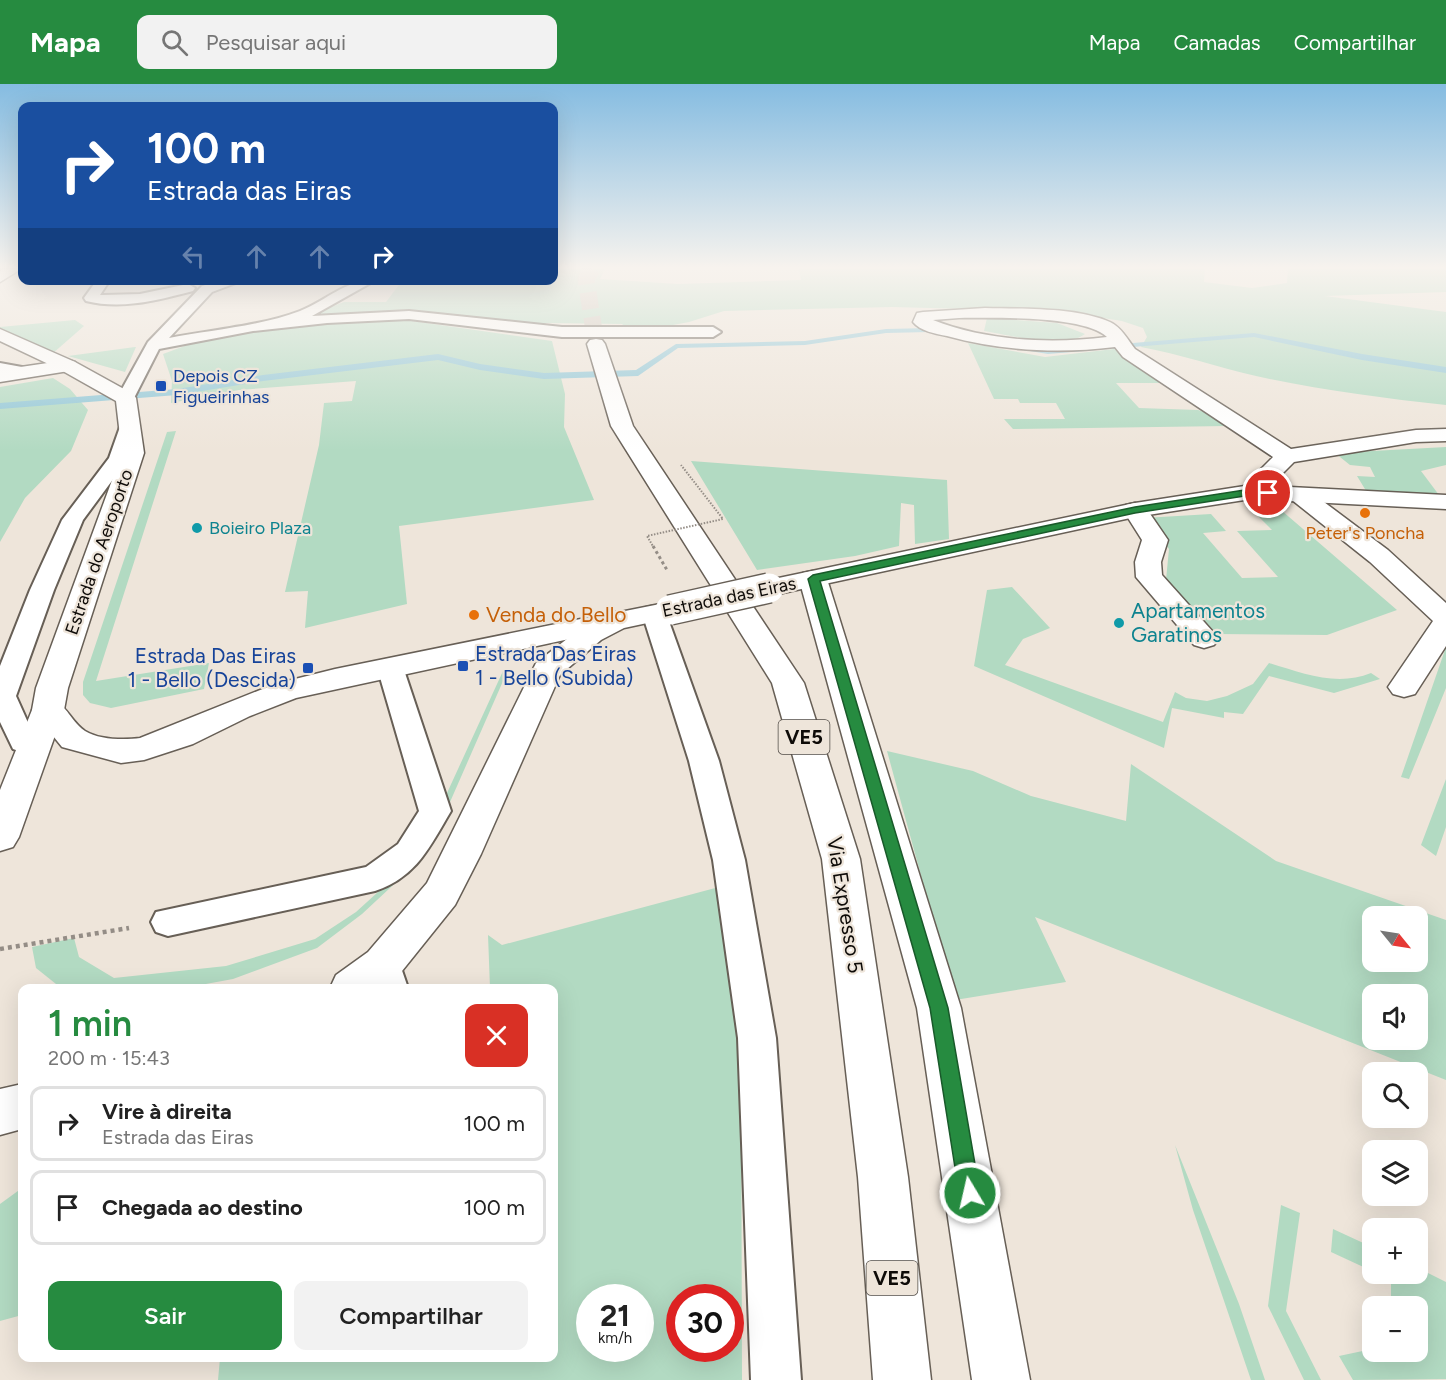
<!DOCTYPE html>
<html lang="pt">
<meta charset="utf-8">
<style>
body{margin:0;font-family:Figtree,sans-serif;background:#f2f2f2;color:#222;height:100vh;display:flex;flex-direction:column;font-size:22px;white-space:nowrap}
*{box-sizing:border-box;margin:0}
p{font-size:20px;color:#767676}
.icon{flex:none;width:33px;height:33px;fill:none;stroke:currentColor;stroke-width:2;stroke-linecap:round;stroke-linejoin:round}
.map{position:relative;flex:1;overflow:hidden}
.side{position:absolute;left:18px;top:900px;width:540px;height:378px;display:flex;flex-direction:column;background:#fff;border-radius:12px;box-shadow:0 6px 24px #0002}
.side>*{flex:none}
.hud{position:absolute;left:18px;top:18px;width:540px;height:183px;border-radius:12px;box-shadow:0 6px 24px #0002;background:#1a4fa0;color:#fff;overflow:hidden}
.needle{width:39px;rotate:120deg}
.fabs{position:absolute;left:1362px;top:822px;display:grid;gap:12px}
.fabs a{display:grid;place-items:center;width:66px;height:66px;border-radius:12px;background:#fff;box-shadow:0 6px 24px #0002;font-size:30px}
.speed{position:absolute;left:576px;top:1200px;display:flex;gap:12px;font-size:30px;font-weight:700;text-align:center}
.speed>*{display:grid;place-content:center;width:78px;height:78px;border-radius:50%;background:#fff;box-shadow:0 6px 24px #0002;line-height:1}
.speed small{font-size:15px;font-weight:400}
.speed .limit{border:9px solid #d22;background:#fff;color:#111}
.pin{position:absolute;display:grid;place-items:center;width:51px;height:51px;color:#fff;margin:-26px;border:3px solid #fff;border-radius:50%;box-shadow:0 2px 6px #0007}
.me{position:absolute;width:66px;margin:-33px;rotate:351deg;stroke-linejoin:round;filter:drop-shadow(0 0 4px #0008)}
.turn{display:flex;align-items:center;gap:21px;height:126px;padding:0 30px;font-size:27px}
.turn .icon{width:78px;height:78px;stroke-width:2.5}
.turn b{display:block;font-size:42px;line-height:51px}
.lanes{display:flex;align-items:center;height:57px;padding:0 30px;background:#0003;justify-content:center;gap:30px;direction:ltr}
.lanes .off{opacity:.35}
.round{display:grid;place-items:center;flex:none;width:63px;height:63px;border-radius:12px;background:#f2f2f2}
.headline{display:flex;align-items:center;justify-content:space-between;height:102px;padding:0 30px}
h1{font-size:36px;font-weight:600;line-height:45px;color:#268b40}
.primary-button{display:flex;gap:12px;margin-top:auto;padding:12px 30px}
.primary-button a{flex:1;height:69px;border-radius:12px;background:#268b40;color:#fff;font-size:24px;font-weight:600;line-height:69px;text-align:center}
.primary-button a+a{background:#f2f2f2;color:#222}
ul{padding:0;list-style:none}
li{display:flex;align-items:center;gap:18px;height:75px;margin:0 12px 9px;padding:0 18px;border:3px solid #e0e0e0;border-radius:12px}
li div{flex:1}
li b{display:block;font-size:22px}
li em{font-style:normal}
header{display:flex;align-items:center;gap:36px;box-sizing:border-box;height:84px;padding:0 30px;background:#268b40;color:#fff}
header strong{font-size:28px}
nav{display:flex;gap:33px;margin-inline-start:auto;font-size:21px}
.search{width:420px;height:54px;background:#f2f2f2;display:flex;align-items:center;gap:15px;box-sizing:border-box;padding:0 21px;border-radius:12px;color:#767676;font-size:22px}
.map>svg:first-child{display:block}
.green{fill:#b2dac2;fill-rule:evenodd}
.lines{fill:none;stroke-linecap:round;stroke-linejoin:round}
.stream{fill:#90c7d7;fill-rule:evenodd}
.primary-tunnel{stroke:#ccc4ba;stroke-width:17;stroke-dasharray:17 8;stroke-linecap:butt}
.lane-casing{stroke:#675f56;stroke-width:4}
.street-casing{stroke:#675f56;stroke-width:3}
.secondary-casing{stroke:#675f56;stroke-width:3}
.primary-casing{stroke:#675f56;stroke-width:3}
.path{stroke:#948d86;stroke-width:4.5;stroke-dasharray:4 4;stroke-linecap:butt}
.lane{fill:#fff;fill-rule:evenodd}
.street{fill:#fff;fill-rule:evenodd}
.secondary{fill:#fff;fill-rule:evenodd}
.primary{fill:#fff;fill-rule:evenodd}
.secondary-bridge-casing{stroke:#675f56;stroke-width:32;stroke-linecap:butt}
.path-bridge-far1{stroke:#948d86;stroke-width:2;stroke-dasharray:1.5 1.5;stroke-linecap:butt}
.path-bridge{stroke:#948d86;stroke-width:3;stroke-dasharray:3 3;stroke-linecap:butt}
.secondary-bridge{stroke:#fff;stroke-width:29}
.route{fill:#268b40;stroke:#195a2a;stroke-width:1.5}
.transit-dot{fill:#1a4fb4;stroke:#eee5da;stroke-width:2}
.food-dot{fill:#e8710a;stroke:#eee5da;stroke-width:2}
.culture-dot{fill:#0f9aa8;stroke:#eee5da;stroke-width:2}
.labels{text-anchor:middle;stroke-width:4.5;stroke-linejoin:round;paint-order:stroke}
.far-transit-label{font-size:18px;fill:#164399;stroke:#eee5da;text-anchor:start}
.far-culture-label{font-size:18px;fill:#0d838f;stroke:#eee5da;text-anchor:start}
.far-food-label{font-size:18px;fill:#c56008;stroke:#eee5da}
.far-street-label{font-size:18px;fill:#0e0b08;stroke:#eee5da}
.shield{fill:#eee5da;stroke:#514c47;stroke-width:1.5}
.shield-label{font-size:20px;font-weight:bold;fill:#0e0b08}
.culture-label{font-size:21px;fill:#0d838f;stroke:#eee5da;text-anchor:start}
.food-label{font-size:21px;fill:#c56008;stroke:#eee5da;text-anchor:start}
.transit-label{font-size:21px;fill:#164399;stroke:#eee5da;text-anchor:start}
.street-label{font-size:21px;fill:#0e0b08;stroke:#eee5da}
</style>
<header>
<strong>Mapa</strong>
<div class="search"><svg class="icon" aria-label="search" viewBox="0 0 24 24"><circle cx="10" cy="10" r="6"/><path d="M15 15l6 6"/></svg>Pesquisar aqui</div>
<nav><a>Mapa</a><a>Camadas</a><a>Compartilhar</a></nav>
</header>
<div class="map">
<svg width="1446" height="1296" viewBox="0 0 1446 1296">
<rect width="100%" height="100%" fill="#eee5da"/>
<!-- green -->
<path class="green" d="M554,185h51l-5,10 78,5 123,-4 -2,-11h406l-1,13 48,6 35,-5 1,-14h156l2,1v22l-121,4 121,16v93c-64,-7 -127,-15 -190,-29 -39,-9 -76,-22 -115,-29l6,-10 -4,-9 -21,-7 -32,-5 -81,-6 -117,-3 -168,4 -35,11 -32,6 -38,1 4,-5 -77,-1 -2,4 -136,-16 -104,6 40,-15h42l16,-21 152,-1z
M987,234l70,5 28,11c-21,16 -76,1 -101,-3z
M398,235l154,22 13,53 -1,33 30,73 -195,26 8,78 -102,24 3,-37 -23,1 34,-147 5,-42 28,-2 4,-20 -117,9 -68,13 1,-22 -9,-27 35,-13 31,-6 83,-12z
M75,236l9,6 -32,28 -52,-19v-8z
M968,259l77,14 69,-8 57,34h-55l23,25 59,2 12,4 17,12 -214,3 -9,-10h61l-9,-16h-36l-2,-4h-24z
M136,263l-11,25 -57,-16 67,-9z
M53,294l17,11 18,21 -17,41 -46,47 -25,44v-155z
M176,347l-80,250 113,-18 -5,26 -93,19 -21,-5 -7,-8v-13l84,-250z
M1446,363v18l-25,6 18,24 -71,-1 -11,-18 18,1 -5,-10 -20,-2 -15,-12z
M691,377l256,19 2,59 -34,5 -1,-39 -13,-2 -2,43 -44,10 -98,14z
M1281,426l116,100 -70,25 -110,-1 -51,-54 3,-31 -25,-31 67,-4 15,17 -23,2 39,45 36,-1 -41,-46 35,-1 -19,-19z
M1012,503l38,41 -27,11 -18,26 158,57 12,-30 11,6 21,3 20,-5 26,-12 16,-21c33,10 68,24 102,10l9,6 -46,14 -65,-17 -26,38 -19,-2v6l-52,-10 -8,40 -190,-82 13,-76z
M1446,563v41l-37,91 -8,-2z
M503,587l4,1 -64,146 -38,56 -43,40 -45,34 -84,31 -49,9h-123l-25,-20 -4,-21 42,-9 5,19 35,21 112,-12 89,-27 41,-27 44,-40 36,-55z
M887,667l86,20 58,25 95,25 5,-57 145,97 170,59v160l-411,-163 31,65 -111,18zM1372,832h46v46h-46zM1372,910h46v46h-46z
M1446,695v48l-10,29 -15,-11z
M719,803l22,151 1,342h-524l2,-22h334v-370h-64l-2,-53 14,10zM590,1214h50v50h-50zM680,1214h50v50h-50z
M1175,1061l64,159 26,76h-14l-58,-170z
M22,1104v127l-22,6v-117z
M1281,1121l19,8 -14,98 35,69h-17l-36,-74z
M1333,1145l39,18v24l-41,-19z
M1418,1184l28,14v97l-93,1 -14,-24 33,-7v3h46v-46h-27v-26l-13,-6h40z"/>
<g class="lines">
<!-- stream -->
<path class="stream" d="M929,244l20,6 -4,2 -16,-4 -43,1 -81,12 -127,3 -40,28 -94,3 -64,-9 -42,-10 -175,21 -86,14 -177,14v-6l177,-14 86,-14 175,-21 42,10 64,9 92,-3 40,-26 129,-3 81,-12z
M1254,249l108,21 84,13v6l-84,-13 -108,-23 -206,17 -60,-10 4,-2 56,8z"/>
<!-- primary-tunnel -->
<path class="primary-tunnel" d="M592,185l-6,10 10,65"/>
<defs>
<path id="lane" d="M97,196h13l-10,15h3l37,-1 48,-10 7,4 -2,3c-35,9 -71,19 -107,10l-2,-3z
M222,196h22l-32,12 -43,46c41,-8 92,-12 131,-27 28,-11 44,-31 76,-31l-64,36 97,-5 153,16h151l8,5 -8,5h-151l-153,-18 -82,4 -74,8 -94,18 -27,53h-12l-3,-4 31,-56 54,-56z
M0,279l33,6 2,3 -8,5 -27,-4z
M129,338l6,1 3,4 -10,32 -45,61 -29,70 -38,106 18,40 10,3 4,7 -4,7c-12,3 -20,0 -31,-4l-13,-27v-56l30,-76 32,-70 47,-62 11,-31 3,-4z
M654,522l9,2 3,5 53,148 26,99 31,178 25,342h-50l-13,-342 -25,-178 -24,-99 -47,-148 3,-5z
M390,575l9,2 4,6 48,144c-21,35 -34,66 -76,80l-207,45 -12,-4 -5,-10 5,-10 210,-45 32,-23 21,-33 -42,-144 4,-6z
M383,865l13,4 12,35h-36l-7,-24 5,-11z"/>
<path id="street" d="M985,224c37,1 91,-1 125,14 11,5 18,18 25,27l156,100 125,-19 30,-1v12l-30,1 -122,20 -35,35 -8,2 -8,-2 -4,-5 4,-5 30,-30 -150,-100 -8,-10c-56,7 -113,4 -168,-11 -11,-2 -27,-5 -34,-14l4,-9 6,-1zM959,234c33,0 125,-3 148,19 -57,7 -120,4 -174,-17z
M68,276l7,2 2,4 -2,4 -75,12v-12z
M1300,404l8,2 80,60 58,53v43l-31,48 -11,3 -11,-3 -5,-7 45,-66 -63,-59 -78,-62 -4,-5 4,-5z
M1135,419l9,2 24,35 -7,22 1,13 52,58 5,6 -5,6 -10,3 -10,-3 -58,-68 -1,-15 7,-22 -19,-30 3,-5z
M813,487l10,2 4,6 134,429 69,372h-58l-55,-372 -118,-429 4,-6z
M615,528l10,3 4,6 -4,6 -329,71 -46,18 -57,28 -49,16 -23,3 -59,-16 -30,-37 5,-7c30,-8 28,14 48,28 14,9 40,9 55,7l135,-54 60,-15z"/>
<path id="secondary" d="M2,185h19l-21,13v-11z
M0,245l75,33 58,32 3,4 8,55 -76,235 -4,22 -45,127 -6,10 -13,4v-61l32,-80 4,-22 86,-235 -6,-52 -55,-31 -61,-29z
M1251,401l195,10v14l-195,-10 -116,18 -366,79 -10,-2 -4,-6 4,-6 10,-2 366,-77z
M670,518l10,2 4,6 -4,6 -56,12 -23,12 -41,35 -79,179 -26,51 -57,71 -16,12h-52l6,-13 32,-23 59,-69 109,-220 45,-35 24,-13z
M22,1000v45l-22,6v-46z"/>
<path id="primary" d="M596,255l6,1 3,4 28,82 171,257 56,176 48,318 23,203h-58l-15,-203 -36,-318 -50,-176 -161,-257 -24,-82 3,-4z"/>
</defs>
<!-- lane casing -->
<use href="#lane" class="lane-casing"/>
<!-- street casing -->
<use href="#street" class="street-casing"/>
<!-- secondary casing -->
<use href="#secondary" class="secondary-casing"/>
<!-- primary casing -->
<use href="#primary" class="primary-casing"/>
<!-- path -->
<path class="path" d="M0,865l129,-21"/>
<!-- lane -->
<use href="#lane" class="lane"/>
<!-- street -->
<use href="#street" class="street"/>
<!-- secondary -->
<use href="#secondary" class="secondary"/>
<!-- primary -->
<use href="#primary" class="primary"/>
<defs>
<path id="secondary-bridge" d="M670,526l99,-22"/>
</defs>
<!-- secondary-bridge casing -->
<use href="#secondary-bridge" class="secondary-bridge-casing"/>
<!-- path-bridge-far1 -->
<path class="path-bridge-far1" d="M654,464l-7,-12 76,-17 -42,-54"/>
<!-- path-bridge -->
<path class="path-bridge" d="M653,462l14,24"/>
<!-- secondary-bridge -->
<use href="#secondary-bridge" class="secondary-bridge"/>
</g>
<!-- sky -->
<linearGradient id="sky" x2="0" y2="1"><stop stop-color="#85bce1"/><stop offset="0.5" stop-color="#f7f3ee"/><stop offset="1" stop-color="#f7f3ee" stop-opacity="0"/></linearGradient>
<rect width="1446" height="367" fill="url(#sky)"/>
<!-- route -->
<path class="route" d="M1251,405l17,1 4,3 -4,3 -17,-1 -116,18 -315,68 128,427 32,185 -3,7 -7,3 -8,-3 -3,-7 -29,-185 -122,-429 5,-4 322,-68z"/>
<!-- markers -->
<g class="transit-dot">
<rect x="155" y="296" width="12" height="12" rx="3"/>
<rect x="457" y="576" width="12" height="12" rx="3"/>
<rect x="302" y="578" width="12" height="12" rx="3"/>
</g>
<g class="food-dot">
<circle cx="1365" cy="429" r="6"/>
<circle cx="474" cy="531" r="6"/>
</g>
<g class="culture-dot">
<circle cx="197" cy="444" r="6"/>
<circle cx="1119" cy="539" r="6"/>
</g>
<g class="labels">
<!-- far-transit labels -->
<g class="far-transit-label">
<text x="173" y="298">Depois CZ<tspan x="173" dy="21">Figueirinhas</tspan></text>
</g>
<!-- far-culture labels -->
<g class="far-culture-label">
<text x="209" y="450">Boieiro Plaza</text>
</g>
<!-- far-food labels -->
<g class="far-food-label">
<text x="1365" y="455">Peter's Poncha</text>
</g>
<!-- far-street labels -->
<g class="far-street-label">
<text transform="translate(99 468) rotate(-71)" y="6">Estrada do Aeroporto</text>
<text transform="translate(729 513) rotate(-12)" y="6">Estrada das Eiras</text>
</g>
<!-- shield labels -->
<g class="shield">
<rect x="778.5" y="636" width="51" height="34" rx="4.5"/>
<rect x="866.5" y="1177" width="51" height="34" rx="4.5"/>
</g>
<g class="shield-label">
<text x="804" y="660">VE5</text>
<text x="892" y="1201">VE5</text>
</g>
<!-- culture labels -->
<g class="culture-label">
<text x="1131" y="534">Apartamentos<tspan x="1131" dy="24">Garatinos</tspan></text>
</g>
<!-- food labels -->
<g class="food-label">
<text x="486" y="538">Venda do Bello</text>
</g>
<!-- transit labels -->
<g class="transit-label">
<text x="475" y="577">Estrada Das Eiras<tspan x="475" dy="24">1 - Bello (Subida)</tspan></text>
<text x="296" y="579" text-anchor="end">Estrada Das Eiras<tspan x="296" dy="24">1 - Bello (Descida)</tspan></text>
</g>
<!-- street labels -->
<g class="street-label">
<text transform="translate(845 821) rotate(81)" y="7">Via Expresso 5</text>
</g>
</g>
</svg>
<div class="fabs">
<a><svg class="needle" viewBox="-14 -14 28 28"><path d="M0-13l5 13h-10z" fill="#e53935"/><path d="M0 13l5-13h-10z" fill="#767676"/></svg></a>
<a><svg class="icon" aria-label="sound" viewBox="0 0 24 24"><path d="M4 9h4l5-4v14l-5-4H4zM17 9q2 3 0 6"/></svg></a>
<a><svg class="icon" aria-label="search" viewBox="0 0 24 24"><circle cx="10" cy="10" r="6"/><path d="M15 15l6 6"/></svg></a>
<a><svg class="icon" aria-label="layers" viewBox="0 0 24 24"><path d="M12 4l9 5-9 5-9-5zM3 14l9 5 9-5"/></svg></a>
<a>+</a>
<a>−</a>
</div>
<div class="speed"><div>21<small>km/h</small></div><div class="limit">30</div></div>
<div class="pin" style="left:1268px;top:409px;background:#d93025"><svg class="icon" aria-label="arrive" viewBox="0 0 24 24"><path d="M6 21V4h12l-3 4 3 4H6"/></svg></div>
<svg class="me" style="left:970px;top:1109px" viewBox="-20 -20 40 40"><circle r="17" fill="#268b40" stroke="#fff" stroke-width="3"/><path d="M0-11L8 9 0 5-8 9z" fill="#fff"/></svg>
<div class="hud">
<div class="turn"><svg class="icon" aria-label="right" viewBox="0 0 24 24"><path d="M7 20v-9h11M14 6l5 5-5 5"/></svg><div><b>100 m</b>Estrada das Eiras</div></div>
<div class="lanes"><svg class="icon off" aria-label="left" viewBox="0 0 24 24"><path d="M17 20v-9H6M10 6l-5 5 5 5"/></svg><svg class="icon off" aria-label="ahead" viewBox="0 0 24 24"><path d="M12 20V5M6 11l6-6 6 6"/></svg><svg class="icon off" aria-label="ahead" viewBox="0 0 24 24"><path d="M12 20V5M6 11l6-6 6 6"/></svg><svg class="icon" aria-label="right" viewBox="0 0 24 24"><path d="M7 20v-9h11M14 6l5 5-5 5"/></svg></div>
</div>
<section class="side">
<div class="headline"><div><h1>1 min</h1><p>200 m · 15:43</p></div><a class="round" style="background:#d93025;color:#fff"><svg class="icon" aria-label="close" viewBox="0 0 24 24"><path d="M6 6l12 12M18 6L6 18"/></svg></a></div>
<ul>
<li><svg class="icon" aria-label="right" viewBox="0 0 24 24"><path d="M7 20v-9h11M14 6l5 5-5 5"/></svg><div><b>Vire à direita</b><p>Estrada das Eiras</p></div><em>100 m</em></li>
<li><svg class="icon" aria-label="arrive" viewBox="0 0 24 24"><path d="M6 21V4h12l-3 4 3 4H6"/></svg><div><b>Chegada ao destino</b></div><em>100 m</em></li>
</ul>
<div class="primary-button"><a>Sair</a><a>Compartilhar</a></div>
</section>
</div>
